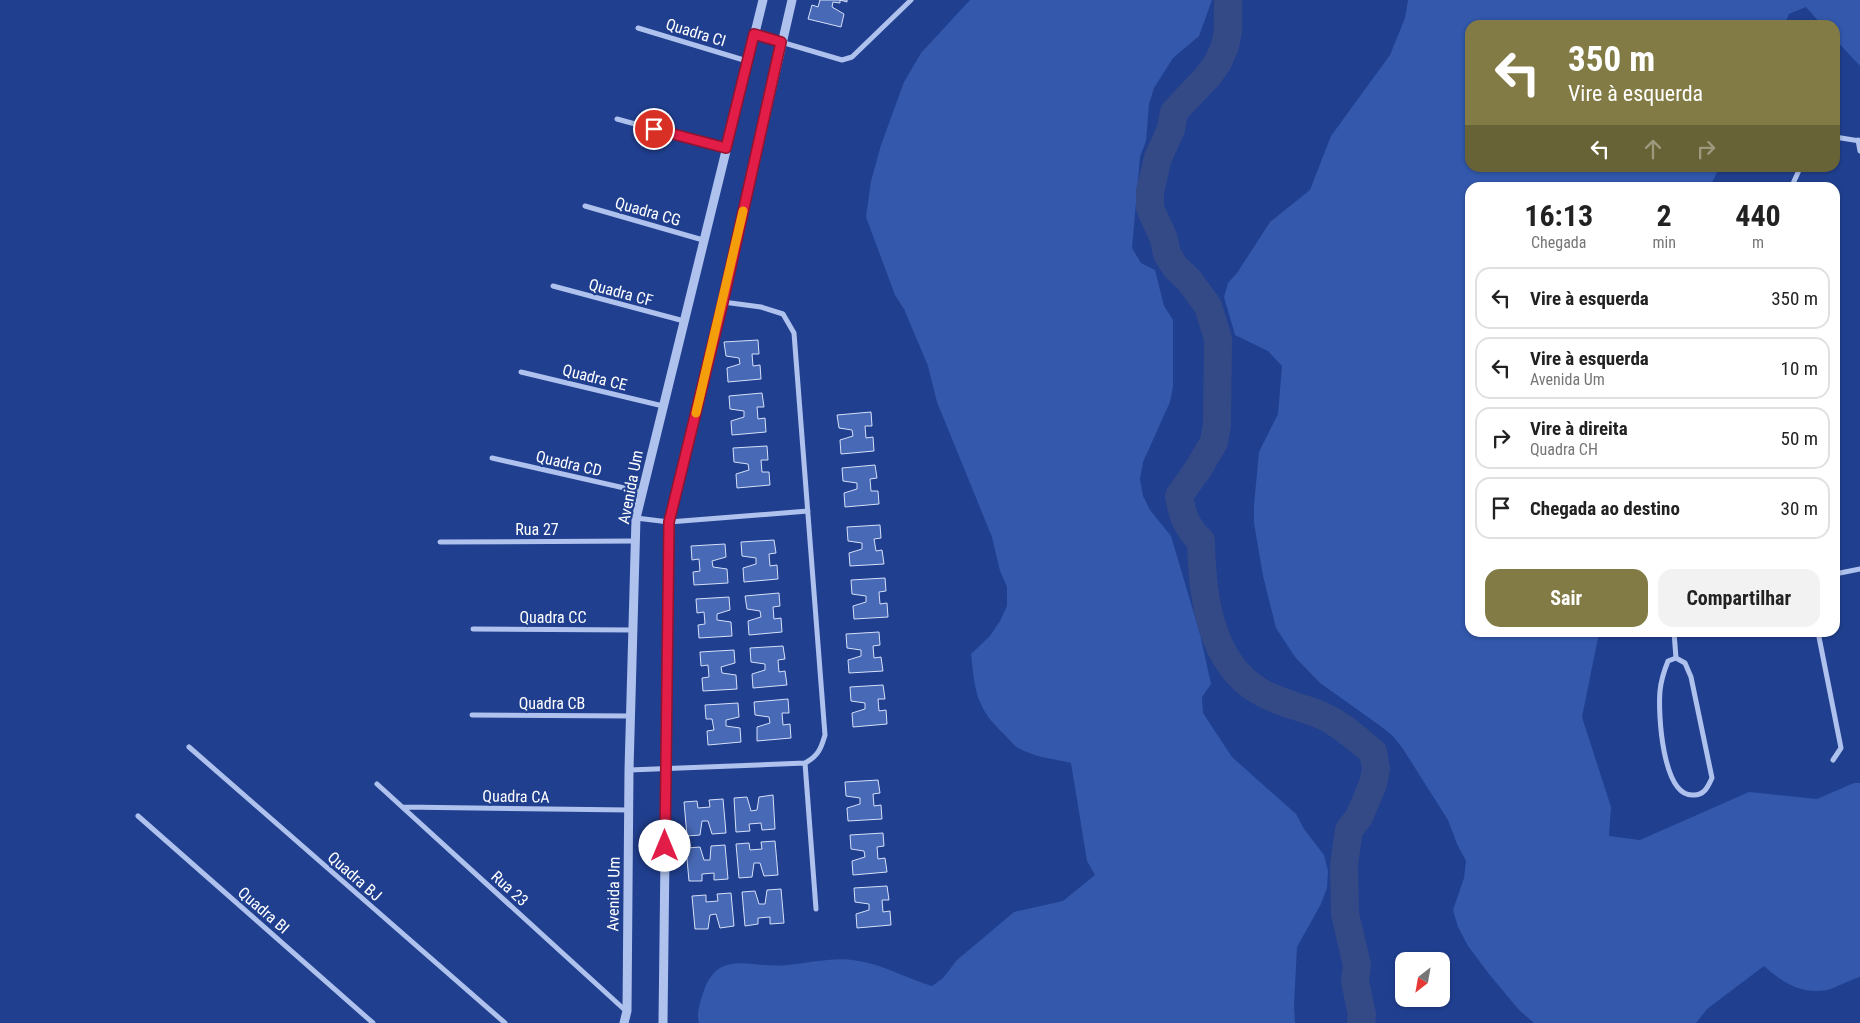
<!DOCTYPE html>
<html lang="pt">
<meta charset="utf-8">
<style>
body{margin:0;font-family:"Roboto Condensed",sans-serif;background:#f2f2f2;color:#222;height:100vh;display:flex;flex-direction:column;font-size:19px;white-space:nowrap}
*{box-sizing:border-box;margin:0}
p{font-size:16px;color:#767676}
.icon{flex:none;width:28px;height:28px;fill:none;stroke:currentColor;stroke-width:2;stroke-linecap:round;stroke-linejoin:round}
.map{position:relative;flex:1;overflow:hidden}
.details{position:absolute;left:1465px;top:182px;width:375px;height:455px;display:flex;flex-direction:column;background:#fff;border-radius:15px;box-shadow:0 1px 4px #0004}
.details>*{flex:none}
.hud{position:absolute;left:1465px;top:20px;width:375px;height:152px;border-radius:15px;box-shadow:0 1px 4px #0004;background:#837b45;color:#fff;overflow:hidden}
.needle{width:32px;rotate:211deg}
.tools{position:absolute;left:1395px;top:952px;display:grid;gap:10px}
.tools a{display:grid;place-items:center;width:55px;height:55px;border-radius:10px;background:#fff;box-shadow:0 1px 4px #0004;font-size:25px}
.pin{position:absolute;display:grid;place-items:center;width:42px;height:42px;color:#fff;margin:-21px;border:2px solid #fff;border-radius:50%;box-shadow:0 1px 5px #0007}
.me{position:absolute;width:55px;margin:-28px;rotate:0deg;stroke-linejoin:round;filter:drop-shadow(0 0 4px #0008)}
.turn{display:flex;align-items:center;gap:18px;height:105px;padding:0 20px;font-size:22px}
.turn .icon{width:65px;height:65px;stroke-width:2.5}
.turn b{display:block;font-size:35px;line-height:42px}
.lanes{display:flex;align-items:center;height:48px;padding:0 20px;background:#0003;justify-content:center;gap:25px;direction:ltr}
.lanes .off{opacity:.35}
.eta{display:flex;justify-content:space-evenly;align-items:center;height:85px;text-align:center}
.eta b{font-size:30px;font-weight:700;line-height:35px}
.primary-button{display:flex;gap:10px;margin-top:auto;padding:10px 20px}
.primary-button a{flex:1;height:58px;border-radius:15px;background:#837b45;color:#fff;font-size:20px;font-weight:700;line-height:58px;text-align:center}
.primary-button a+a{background:#f2f2f2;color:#222}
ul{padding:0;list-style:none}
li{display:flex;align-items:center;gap:15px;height:62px;margin:0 10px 8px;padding:0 10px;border:2px solid #e0e0e0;border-radius:15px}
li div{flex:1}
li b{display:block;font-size:19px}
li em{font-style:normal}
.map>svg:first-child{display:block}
.green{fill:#3358ac}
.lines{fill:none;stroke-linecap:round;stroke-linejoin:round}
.river{stroke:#344a86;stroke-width:28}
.building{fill:#4869b6;stroke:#d5e0f9}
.minor{stroke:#afc2ed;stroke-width:5}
.tertiary{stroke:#afc2ed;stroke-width:9}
.route-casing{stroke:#92132f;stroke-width:12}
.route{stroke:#e11d48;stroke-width:9}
.slow{stroke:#f59e0b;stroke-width:9}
.labels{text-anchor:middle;stroke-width:4.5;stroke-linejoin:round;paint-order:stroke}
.street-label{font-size:16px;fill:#fff;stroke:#203f8f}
</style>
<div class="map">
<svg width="1860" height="1023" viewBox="0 0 1860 1023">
<rect width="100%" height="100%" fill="#203f8f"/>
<!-- green -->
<path class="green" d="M970,0h242l-13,36 -26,22 -19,30 -5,16 -3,37 -6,16 -8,91 9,15 14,7 9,36 9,14v67l-3,15 -27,60 -3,17 3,17 7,14 21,26 29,98 11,50 -9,13 1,16 29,44 64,57 8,15 20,26 4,16 -1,17 -6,16 -24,43 -3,59 1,17h-596c-3,-10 1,-20 4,-30 15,-46 48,-24 84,-28 24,-2 48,-9 72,-4 25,4 49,18 73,25l11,-8 14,-18 57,-48 49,-11 32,-26 -8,-14 -16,-98c-17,-4 -37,-6 -53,-15 -5,-3 -9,-9 -14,-14 -28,-26 -29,-43 -33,-80l19,-18 10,-15 7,-15v-19l-7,-16 -8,-34 -55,-135 -9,-36 -24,-57 -9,-14 -29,-78 5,-36 10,-36 23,-63 17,-29z
M1408,0h452v66l-25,-27v-14h-13l-16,-18 -17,7 -5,11h-314v143h249l-9,19 -240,1v444l129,1 -17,84 29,90 -2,29 31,4 109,-48 68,7 37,-16h6v194c-11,3 -22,10 -33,13 -26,5 -45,-8 -63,-24l-57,43 -11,14h-162l-15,-13 -30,-36 -21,-28 -10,-19 -5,-17 11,-32 2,-17 -9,-17 -9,-24 -45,-71 -11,-14 -13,-10 -59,-42 -25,-26 -19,-29 -13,-52 -9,-53v-18l5,-53 19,-38 4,-48 -14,-15 -33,-16 -11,-38 4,-14 9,-10 33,-51 40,-32 21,-54 59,-81 15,-37z"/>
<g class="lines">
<!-- river -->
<path class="river" d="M1228,0v31l-3,15 -7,16 -10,14 -34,36 -3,17 -13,29 -8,33v17l14,31 3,15 9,14 12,11 20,27 10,33 -1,86 -3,17 -16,27 -19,27c3,19 8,32 22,45 1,53 8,120 58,150 19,12 44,16 64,25 19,9 34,23 50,36l3,17 -3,15 -14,33 -10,13 -5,34 1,50 12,51 -2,16 7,34 -1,8"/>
</g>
<!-- building -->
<path class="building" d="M820,0h27v2l-7,-2v3l-7,-1 -1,5 12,7 -3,13 -33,-8 4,-14 6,2z
M758,340l1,14h-7l1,12 7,-1 1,14 -33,3 -1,-14 13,-4 -1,-6 -13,-2 -2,-14z
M762,393l2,14h-7l1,12 7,-1 1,14 -34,3 -1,-14 13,-4v-6l-14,-2 -1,-13z
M871,412l1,14h-7l1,12 7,-1 1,14 -33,3 -1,-14 13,-4 -1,-6 -13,-2 -2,-13z
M767,446l1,14h-7l1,12h7l1,13 -33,3 -1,-14 13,-4 -1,-6 -14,-2 -1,-14z
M875,465l2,13 -7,1 1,12h7l1,13 -34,3 -1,-14 13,-4v-6l-14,-2 -1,-13z
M880,525l1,13 -7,1 2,12 6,-1 2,14 -34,2 -1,-13 13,-4v-6l-14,-2 -1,-14z
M774,540l2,13 -7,1 1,12 7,-1 1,14 -34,3 -1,-14 13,-4v-6l-14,-2 -1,-14z
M725,544l1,13 -14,4 1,6 14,2 1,14 -34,2 -1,-13 7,-1 -1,-12 -7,1 -1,-14z
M885,578l1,13 -7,1 1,12 7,-1 1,14 -34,2 -1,-13 13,-4v-6l-14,-2 -1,-14z
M779,593l1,13 -7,1 1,12 7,-1 1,14 -33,3 -1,-14 13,-4 -1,-6 -13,-2 -2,-13z
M729,597l1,13 -13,4v6l14,2 1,14 -33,2 -1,-13 7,-1 -1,-12 -7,1 -1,-14z
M879,632l1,13 -7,1 1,12 7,-1 2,14 -34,2 -1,-13 13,-4v-6l-14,-2 -1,-14z
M783,646l2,13 -7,1 1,12 6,-1 2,14 -34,3 -1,-14 13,-4v-6l-14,-2 -1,-14z
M734,650l1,13 -14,4 1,6 14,2 1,14 -34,2 -1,-13 7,-1 -1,-12 -7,1 -1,-14z
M883,685l2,14h-7l1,12 7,-1 1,14 -34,3 -1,-14 13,-4v-6l-14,-2 -1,-14z
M788,699l1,14h-7l1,12 7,-1 1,14 -34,3v-14l13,-4 -1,-6 -14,-2 -1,-13z
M738,703l1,14 -13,3v6l14,2 1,14 -33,3 -1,-14 7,-1 -2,-11h-6l-1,-14z
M878,780l2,13 -7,1 1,12 7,-1 1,14 -34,2 -1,-13 13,-4v-6l-14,-2 -1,-14z
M773,795l2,34 -13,1 -1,-7 -12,1 1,7 -14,1 -2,-34 13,-1 4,14 6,-1 2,-13z
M723,799l3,34 -14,1 -4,-13h-6l-2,14 -13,1 -3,-34 13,-1 1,7 12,-1 -1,-7z
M883,833l1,13 -7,1 1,12 7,-1 2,14 -34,3 -1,-14 13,-4 -1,-6 -13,-2 -1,-14z
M775,841l3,34 -14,1 -4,-13h-6l-2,14 -13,1 -3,-34 13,-1 1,7 12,-1 -1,-7z
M725,845l3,34 -14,1v-7l-12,1v7h-13l-3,-33 14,-1 4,13h6l1,-14z
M887,886l2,14h-7l1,12 7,-1 1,14 -34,3 -1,-14 13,-4v-6l-14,-2 -1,-14z
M781,889l3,34 -14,1v-7l-12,1v6l-13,2 -3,-34 13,-1 4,13h6l2,-14z
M731,893l3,33 -14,2 -4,-14 -6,1 -2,14h-13l-3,-33 14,-1v7l12,-1 -1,-7z"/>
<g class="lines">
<!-- minor -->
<path class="minor" d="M638,28l109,33
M754,34l88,26 10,-3 59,-57
M617,119l109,30
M1835,137l25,4
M1858,140l2,11
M1791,188l9,-20
M585,206l118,34
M553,286l131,35
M521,372l142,34
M492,458l150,34
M636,518l33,4 139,-11
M440,542l195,-1
M1835,574l25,-5
M473,629l161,1
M1674,632l2,26
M1818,632l23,116 -8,12
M1676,658l9,5 6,14 21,101c-4,8 -7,17 -18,17 -32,3 -36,-83 -34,-104 1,-11 4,-20 8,-30z
M472,715l159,1
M189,747l316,276
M805,763l11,146
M629,770l176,-7c13,-7 16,-14 20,-28l-31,-402 -11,-19 -22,-7 -38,-5
M377,784l249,227
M403,807l226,3
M138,816l235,207"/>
<!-- tertiary -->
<path class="tertiary" d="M624,1023l3,-12 2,-241 7,-252 127,-518
M663,1023l6,-501 54,-220 69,-302"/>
</g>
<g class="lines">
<defs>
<path id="route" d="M654,129l72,19 28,-114 27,8 -58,260 -54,220 -4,324"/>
</defs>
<!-- route casing -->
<use href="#route" class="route-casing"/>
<!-- route -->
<use href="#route" class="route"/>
<!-- slow -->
<path class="slow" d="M696,413l47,-202"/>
</g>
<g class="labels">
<!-- street labels -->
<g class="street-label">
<text transform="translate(696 32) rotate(17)" y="6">Quadra CI</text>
<text transform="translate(648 211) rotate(16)" y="6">Quadra CG</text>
<text transform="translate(621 292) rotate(15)" y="6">Quadra CF</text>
<text transform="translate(595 377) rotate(14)" y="6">Quadra CE</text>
<text transform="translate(569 463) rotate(13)" y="6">Quadra CD</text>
<text transform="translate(630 487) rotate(-79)" y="6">Avenida Um</text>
<text x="537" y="535">Rua 27</text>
<text x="553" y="623">Quadra CC</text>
<text x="552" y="709">Quadra CB</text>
<text transform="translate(516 796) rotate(1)" y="6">Quadra CA</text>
<text transform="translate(355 876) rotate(41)" y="6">Quadra BJ</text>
<text transform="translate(510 888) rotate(42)" y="6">Rua 23</text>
<text transform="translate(613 894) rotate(-89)" y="6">Avenida Um</text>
<text transform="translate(264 910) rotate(41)" y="6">Quadra BI</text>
</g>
</g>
</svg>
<div class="tools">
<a><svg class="needle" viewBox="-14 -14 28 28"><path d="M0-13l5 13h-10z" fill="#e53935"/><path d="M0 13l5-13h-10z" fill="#767676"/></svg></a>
</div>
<div class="pin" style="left:654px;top:129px;background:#d93025"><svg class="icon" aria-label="arrive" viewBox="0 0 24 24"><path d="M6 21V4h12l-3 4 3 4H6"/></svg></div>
<svg class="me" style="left:665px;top:846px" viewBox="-20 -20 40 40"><circle r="19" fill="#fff"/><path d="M0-13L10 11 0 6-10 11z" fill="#e11d48"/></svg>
<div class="hud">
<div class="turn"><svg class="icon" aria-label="left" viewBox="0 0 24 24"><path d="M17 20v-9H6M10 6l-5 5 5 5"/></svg><div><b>350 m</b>Vire à esquerda</div></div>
<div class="lanes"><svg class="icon" aria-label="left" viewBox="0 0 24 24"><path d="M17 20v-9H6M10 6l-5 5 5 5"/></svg><svg class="icon off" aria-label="ahead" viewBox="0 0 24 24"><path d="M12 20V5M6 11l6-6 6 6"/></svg><svg class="icon off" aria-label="right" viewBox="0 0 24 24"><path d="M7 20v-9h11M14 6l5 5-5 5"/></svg></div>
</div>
<section class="details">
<div class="eta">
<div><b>16:13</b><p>Chegada</p></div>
<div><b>2</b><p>min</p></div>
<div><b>440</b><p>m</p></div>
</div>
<ul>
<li><svg class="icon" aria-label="left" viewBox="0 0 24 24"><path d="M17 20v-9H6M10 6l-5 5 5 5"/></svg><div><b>Vire à esquerda</b></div><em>350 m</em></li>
<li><svg class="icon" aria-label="left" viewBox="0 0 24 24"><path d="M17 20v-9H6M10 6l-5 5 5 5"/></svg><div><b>Vire à esquerda</b><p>Avenida Um</p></div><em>10 m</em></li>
<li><svg class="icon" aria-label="right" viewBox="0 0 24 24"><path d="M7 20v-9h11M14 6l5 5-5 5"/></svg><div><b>Vire à direita</b><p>Quadra CH</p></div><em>50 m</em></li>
<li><svg class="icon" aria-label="arrive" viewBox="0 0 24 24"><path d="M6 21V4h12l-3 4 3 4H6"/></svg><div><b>Chegada ao destino</b></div><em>30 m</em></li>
</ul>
<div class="primary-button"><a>Sair</a><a>Compartilhar</a></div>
</section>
</div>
